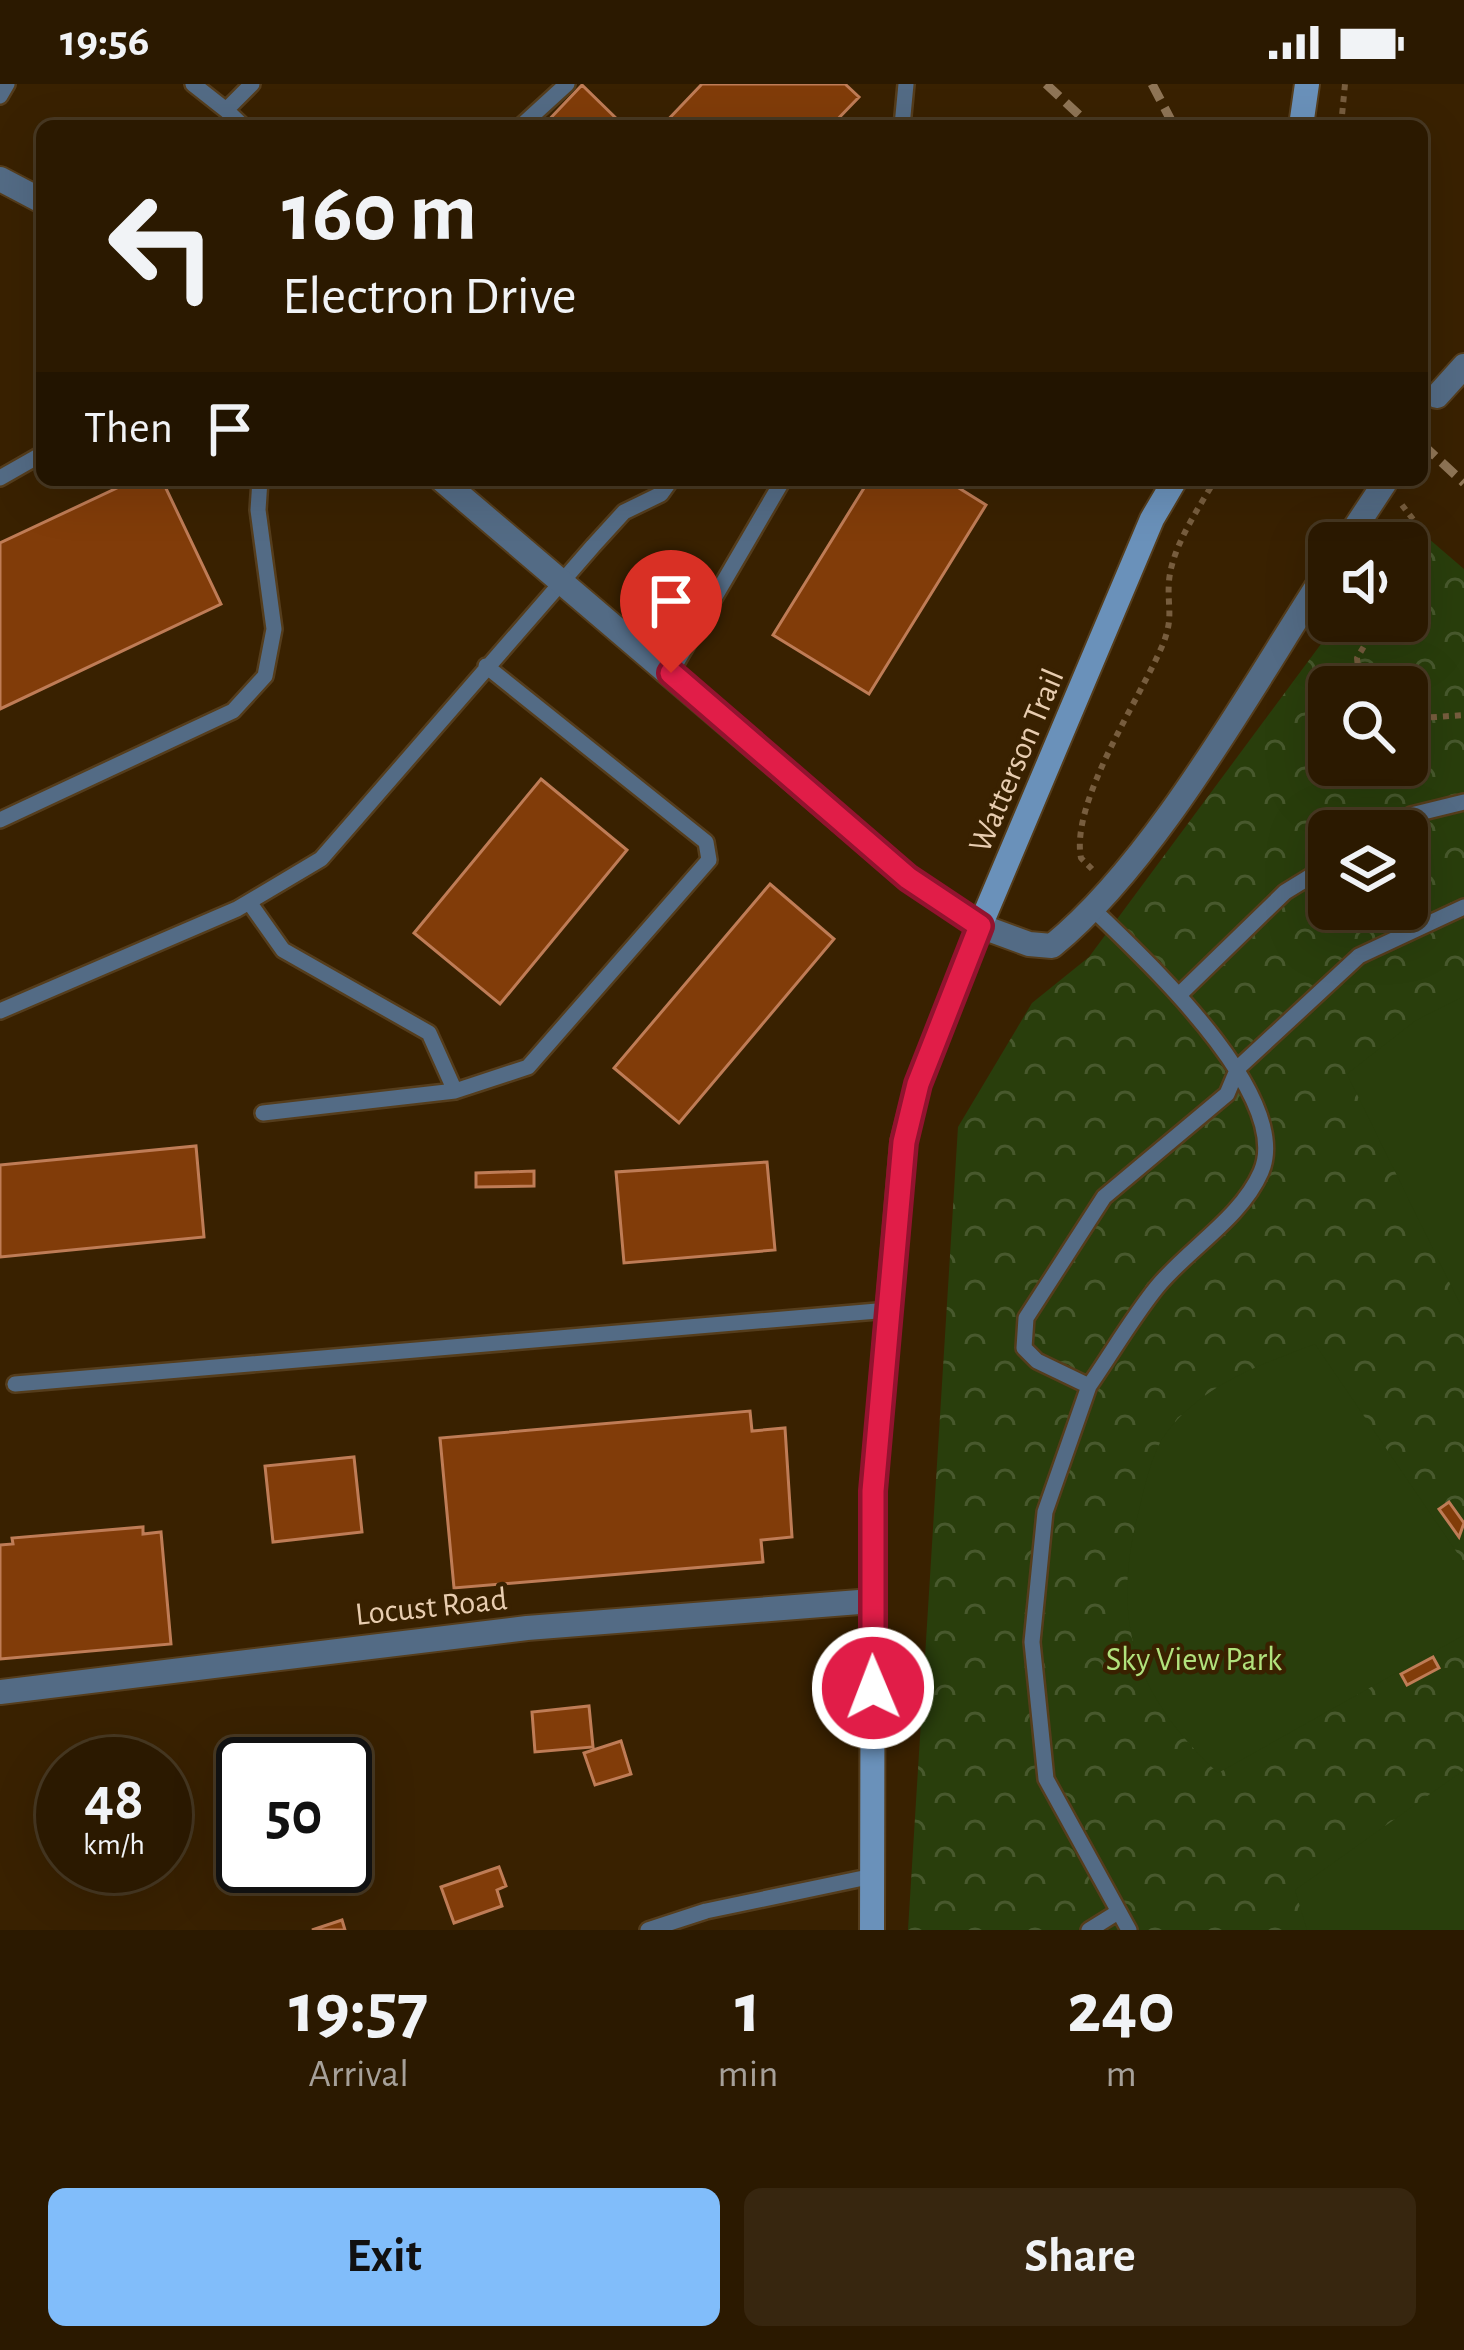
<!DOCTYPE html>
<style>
body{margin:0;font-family:"Alegreya Sans",sans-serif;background:#37260f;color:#f1f3f6;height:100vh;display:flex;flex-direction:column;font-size:45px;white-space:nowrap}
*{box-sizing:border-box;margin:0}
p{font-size:39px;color:#a6a099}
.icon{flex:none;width:66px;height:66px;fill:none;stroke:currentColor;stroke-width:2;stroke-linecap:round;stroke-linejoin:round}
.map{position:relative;height:1846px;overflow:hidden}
.drawer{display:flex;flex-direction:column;background:#2b1900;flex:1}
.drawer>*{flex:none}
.guide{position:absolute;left:36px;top:36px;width:1392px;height:366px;border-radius:18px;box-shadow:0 12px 48px #0002,0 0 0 3px #473822;background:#2b1900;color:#f1f3f6;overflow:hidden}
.fabs{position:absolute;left:1308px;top:438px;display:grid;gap:24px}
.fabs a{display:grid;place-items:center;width:120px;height:120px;border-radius:18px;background:#2b1900;box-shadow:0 12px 48px #0002,0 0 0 3px #473822;font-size:60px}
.speed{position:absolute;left:36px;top:1653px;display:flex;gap:24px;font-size:60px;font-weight:700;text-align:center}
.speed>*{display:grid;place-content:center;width:156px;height:156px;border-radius:50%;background:#2b1900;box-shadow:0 12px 48px #0002,0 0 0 3px #473822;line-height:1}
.speed small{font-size:30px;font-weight:400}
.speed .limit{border:6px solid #111;border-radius:18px;background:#fff;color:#111}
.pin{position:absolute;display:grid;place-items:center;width:102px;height:102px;color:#fff;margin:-123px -51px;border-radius:50% 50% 50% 0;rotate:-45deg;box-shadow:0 0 12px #0007}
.pin .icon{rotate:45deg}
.me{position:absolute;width:132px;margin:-66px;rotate:359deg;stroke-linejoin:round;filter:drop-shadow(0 0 9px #0008)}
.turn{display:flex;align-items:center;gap:42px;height:252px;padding:0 48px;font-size:54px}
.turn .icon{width:156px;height:156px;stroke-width:2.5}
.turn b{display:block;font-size:84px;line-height:102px}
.then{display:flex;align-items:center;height:114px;padding:0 48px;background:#0003;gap:24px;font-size:45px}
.eta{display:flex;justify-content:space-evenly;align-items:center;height:204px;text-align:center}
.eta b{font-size:72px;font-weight:700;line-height:84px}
.button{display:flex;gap:24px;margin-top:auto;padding:24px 48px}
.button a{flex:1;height:138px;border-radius:18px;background:#81bdfa;color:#111;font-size:48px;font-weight:700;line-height:138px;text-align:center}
.button a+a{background:#37260f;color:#f1f3f6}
.status{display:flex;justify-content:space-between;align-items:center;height:84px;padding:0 60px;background:#2b1900;direction:ltr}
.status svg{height:33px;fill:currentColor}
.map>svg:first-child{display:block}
.park{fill:url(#park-crowns);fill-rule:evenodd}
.garden{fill:#293e0c}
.building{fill:#813c09;stroke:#bf7c56;stroke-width:3}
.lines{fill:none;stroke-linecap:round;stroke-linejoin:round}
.service-casing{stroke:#553d1c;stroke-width:20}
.minor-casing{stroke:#553d1c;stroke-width:28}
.tertiary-casing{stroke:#553d1c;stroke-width:28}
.secondary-casing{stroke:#553d1c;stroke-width:28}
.path{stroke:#775d3e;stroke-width:6;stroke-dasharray:6 6;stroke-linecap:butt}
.service{stroke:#536b85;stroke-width:15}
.minor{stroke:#536b85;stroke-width:24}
.tertiary{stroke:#536b85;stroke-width:24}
.secondary{stroke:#6a91ba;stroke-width:24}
.rail{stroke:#8f7556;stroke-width:9;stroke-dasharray:18 9;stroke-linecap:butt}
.route-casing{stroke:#92132f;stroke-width:30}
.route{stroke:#e11d48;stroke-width:21}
.labels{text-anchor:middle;stroke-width:9;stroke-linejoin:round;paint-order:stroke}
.street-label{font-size:33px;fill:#e8cdb0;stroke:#392100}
.park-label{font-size:33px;fill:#b1e27c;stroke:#392100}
</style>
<div class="status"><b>19:56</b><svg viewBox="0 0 49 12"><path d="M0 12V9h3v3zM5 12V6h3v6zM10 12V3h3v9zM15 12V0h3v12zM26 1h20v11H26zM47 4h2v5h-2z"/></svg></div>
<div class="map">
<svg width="1464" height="1846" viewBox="0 0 1464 1846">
<defs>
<pattern id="park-crowns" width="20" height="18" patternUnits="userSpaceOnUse" patternTransform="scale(3)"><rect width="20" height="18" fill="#293e0c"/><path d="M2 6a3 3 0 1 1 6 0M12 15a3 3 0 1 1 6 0" fill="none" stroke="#48592d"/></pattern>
</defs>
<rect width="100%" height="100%" fill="#392100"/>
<!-- park -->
<path class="park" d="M1414,442l50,43v1361h-556l50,-803 74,-124 57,-46 249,-336h69v-78h-7zM1329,603h78v78h-78zM1329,747h78v78h-78z"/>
<!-- garden -->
<path class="garden" d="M1464,912v316l-117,-238 68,-53z
M1315,1260l149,219v72l-246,138c-84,-79 -108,-152 -79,-263 6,-24 13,-59 28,-78 37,-48 93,-67 148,-88z
M1464,1686v160h-157l-12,-40z"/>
<!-- building -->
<path class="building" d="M702,0h143l14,13 -28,29h-169z
M582,1l42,41h-81z
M134,396h28l59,124 -221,105v-166z
M869,396h77l40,25 -117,189 -96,-59z
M541,695l86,71 -127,154 -86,-71z
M770,800l64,55 -155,184 -65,-55z
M196,1062l8,91 -204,20v-92z
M767,1078l8,88 -151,13 -8,-91z
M534,1087v15l-58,1v-14z
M750,1327l2,20 33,-3 7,109 -31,3 2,22 -309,26 -14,-150z
M354,1373l8,75 -89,10 -8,-76z
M1449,1418l15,21 -5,14 -20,-28z
M143,1443v7l18,-2 10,112 -171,15v-114l13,-1 -1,-6z
M1433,1573l6,11 -32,17 -6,-11z
M589,1622l4,41 -58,5 -3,-40z
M621,1657l10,33 -36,11 -11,-32z
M499,1783l7,19 -9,4 5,16 -48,17 -13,-36z
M342,1836l3,10h-33z"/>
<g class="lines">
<defs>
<path id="service" d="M193,0l33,26 26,-26
M0,12l7,-12
M226,26l17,16
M521,42l46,-42
M902,42l4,-42
M0,394l42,-24
M671,588l112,-192
M0,736l233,-109 32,-35 9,-47 -16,-119 2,-30
M1385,747l26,-16 53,-13
M249,818l34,48 146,83 26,58
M1181,909l104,-101 44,-27
M0,927l237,-102 84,-50 272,-313 31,-34 37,-18 10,-14
M263,1029l192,-22 73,-24 181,-207 -3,-18 -220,-176
M15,1300l874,-74
M1089,1302c23,-33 43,-68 68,-99 31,-38 84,-69 104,-115 33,-76 -118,-214 -166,-261
M648,1846l58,-19 167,-35
M1089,1846l29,-18
M1129,1846l-83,-151 -14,-137 13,-130 44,-126 -52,-25 -13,-13 2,-30 78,-121 123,-103 11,-26 121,-112 105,-49"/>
<path id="minor" d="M1437,312l27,-30
M1345,459l39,-59
M980,842l49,18 23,2c105,-85 201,-262 277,-378
M0,1608l527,-64 345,-27"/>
<path id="tertiary" d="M0,95l42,22
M442,396l466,398 72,48"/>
<path id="secondary" d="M1301,42l6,-42
M872,1846l1,-439 30,-349 15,-58 62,-158 172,-407 23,-39"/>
</defs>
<!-- service casing -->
<use href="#service" class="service-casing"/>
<!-- minor casing -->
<use href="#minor" class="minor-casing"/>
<!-- tertiary casing -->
<use href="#tertiary" class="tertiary-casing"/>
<!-- secondary casing -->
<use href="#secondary" class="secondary-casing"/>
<!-- path -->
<path class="path" d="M1341,42l4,-42
M1402,421l17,22 -12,47
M1360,603l-3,-29 22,-37
M1407,635l57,-4
M1092,785l-11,-11c-11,-56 59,-159 82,-214 11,-28 4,-36 6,-63 3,-34 29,-72 46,-101"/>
<!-- service -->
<use href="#service" class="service"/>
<!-- minor -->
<use href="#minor" class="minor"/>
<!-- tertiary -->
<use href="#tertiary" class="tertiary"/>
<!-- secondary -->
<use href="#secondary" class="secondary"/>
<!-- rail -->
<path class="rail" d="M1046,0l45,42
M1152,0l22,42
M1422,360l42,39"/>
</g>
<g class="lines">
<defs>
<path id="route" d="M671,589l237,205 72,48 -62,158 -14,58 -31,349v197"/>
</defs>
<!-- route casing -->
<use href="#route" class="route-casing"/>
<!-- route -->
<use href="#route" class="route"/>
</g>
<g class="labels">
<!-- street labels -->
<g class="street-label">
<text transform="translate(1015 676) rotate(-67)" y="12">Watterson Trail</text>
<text transform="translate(431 1521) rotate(-6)" y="12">Locust Road</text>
</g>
<!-- park labels -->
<g class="park-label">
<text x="1194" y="1586">Sky View Park</text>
</g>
</g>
</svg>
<div class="fabs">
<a><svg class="icon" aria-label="sound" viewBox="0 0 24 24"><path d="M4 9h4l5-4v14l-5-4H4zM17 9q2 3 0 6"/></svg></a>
<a><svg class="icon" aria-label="search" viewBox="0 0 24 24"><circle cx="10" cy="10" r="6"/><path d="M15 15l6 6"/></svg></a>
<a><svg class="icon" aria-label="layers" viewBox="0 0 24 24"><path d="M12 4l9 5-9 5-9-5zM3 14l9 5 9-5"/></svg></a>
</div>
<div class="speed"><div>48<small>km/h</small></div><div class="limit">50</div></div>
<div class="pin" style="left:671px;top:589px;background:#d93025"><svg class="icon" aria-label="arrive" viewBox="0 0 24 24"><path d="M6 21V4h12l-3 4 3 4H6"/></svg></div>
<svg class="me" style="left:873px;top:1604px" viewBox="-20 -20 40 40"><circle r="17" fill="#e11d48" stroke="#fff" stroke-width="3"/><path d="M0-11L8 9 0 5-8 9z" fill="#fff"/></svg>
<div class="guide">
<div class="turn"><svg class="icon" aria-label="left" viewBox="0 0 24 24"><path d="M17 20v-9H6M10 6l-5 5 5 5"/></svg><div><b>160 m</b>Electron Drive</div></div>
<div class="then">Then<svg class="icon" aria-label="arrive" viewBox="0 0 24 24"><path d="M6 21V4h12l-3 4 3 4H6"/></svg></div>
</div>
</div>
<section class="drawer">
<div class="eta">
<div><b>19:57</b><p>Arrival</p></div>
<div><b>1</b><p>min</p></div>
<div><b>240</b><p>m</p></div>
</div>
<div class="button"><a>Exit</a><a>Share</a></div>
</section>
